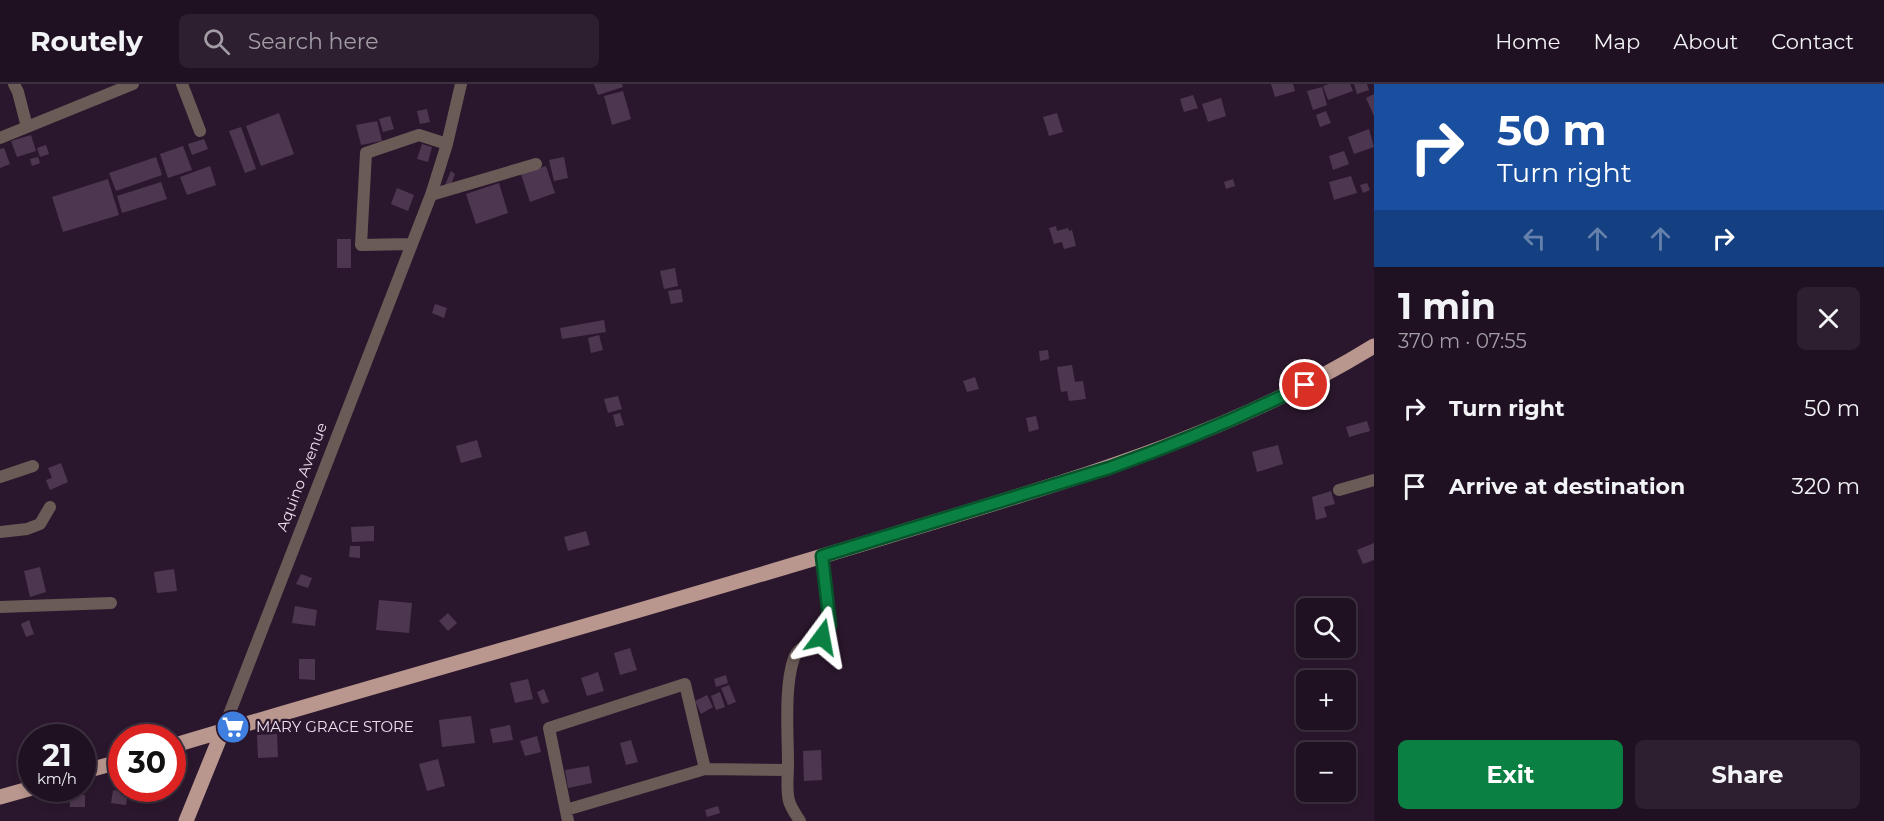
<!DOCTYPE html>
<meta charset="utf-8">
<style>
body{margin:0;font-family:Montserrat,sans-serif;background:#2d1f2f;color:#f1f3f6;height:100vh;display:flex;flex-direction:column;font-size:22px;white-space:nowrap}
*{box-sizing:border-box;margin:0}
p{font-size:20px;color:#a29da5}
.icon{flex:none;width:33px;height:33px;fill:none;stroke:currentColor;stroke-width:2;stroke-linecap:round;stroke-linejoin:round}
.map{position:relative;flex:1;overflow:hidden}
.details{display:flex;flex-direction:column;background:#201122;width:510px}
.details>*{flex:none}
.guide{background:#1a4fa0;color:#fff;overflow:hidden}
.fabs{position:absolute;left:1296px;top:514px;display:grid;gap:12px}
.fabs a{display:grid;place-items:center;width:60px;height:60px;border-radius:9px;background:#201122;box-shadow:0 3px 9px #0003,0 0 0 2px #3d3140;font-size:30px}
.speed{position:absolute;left:18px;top:640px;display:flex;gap:12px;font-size:30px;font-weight:700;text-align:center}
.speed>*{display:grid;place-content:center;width:78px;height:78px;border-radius:50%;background:#201122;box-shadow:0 3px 9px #0003,0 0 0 2px #3d3140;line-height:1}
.speed small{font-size:15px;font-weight:400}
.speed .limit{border:9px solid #d22;background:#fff;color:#111}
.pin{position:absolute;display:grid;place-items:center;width:51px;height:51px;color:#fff;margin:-26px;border:3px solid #fff;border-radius:50%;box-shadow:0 2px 6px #0007}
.me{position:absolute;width:66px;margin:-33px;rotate:13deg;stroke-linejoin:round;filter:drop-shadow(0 0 4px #0008)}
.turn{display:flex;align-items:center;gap:21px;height:126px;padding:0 24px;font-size:27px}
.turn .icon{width:78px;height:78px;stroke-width:2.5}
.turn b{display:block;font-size:42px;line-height:51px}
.lanes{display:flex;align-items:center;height:57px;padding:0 24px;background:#0003;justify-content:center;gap:30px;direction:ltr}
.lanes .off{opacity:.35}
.round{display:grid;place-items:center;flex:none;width:63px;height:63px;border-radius:9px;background:#2d1f2f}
.head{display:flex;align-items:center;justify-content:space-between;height:102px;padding:0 24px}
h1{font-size:36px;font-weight:700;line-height:45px}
.primary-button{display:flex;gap:12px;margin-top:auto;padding:12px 24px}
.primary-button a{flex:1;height:69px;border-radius:9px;background:#0b8043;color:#fff;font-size:24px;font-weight:700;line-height:69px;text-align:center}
.primary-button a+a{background:#2d1f2f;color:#f1f3f6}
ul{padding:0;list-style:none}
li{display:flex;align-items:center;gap:18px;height:78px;padding:0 24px}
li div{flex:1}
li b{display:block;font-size:22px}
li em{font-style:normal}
header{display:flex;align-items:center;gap:36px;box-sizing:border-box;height:84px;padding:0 30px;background:#201122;border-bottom:2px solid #3d3140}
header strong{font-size:28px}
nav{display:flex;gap:33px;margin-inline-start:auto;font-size:21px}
.search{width:420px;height:54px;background:#2d1f2f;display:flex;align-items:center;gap:15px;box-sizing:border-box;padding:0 21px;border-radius:9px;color:#a29da5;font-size:22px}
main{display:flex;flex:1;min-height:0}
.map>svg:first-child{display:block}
.building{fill:#4d3750}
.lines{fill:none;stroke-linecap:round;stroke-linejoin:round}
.minor{stroke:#6b5b57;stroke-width:12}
.major{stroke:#b9978e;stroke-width:15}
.route-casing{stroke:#07532c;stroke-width:15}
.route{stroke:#0b8043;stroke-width:10}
.labels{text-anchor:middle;stroke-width:4.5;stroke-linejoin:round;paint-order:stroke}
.street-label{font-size:15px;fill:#ecdeed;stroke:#2b172d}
.poi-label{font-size:15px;fill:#ecdeed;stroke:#2b172d;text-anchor:start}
</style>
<header>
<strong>Routely</strong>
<div class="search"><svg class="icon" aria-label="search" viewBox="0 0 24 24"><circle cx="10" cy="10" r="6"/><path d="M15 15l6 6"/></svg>Search here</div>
<nav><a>Home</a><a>Map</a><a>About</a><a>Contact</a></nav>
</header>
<main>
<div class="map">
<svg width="1374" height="737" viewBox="0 0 1374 737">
<rect width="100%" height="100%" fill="#2b172d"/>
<!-- building -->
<path class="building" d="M594,0h28l1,3 -25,8z
M1271,0h22l2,7 -20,6z
M1329,0h21l3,7 -25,9 -5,-14z
M1354,0h13l2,6 -12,4z
M1322,3l5,18 -14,5 -6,-19z
M623,7l8,28 -19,6 -8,-29z
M1374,10v22l-8,-18z
M1193,11l5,13 -14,4 -4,-13z
M1221,14l5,18 -18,6 -6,-18z
M427,25l3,13 -10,2 -3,-13z
M1326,27l5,12 -11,4 -4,-12z
M279,29l15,41 -33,12 -15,-40z
M1057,29l6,19 -14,4 -6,-19z
M390,32l4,13 -11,3 -4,-13z
M377,37l5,20 -21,4 -5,-20z
M241,43l15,42 -11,4 -16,-42z
M1369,45l5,18 -20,7 -6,-17z
M31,51l5,16 -19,6 -6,-16z
M204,55l4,10 -16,6 -4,-11z
M422,60l10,3 -4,15 -11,-3z
M46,61l3,9 -9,3 -3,-9z
M183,62l9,24 -24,8 -8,-24z
M4,64l6,16 -10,4v-19z
M1344,67l5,13 -16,6 -4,-14z
M38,73l2,6 -8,3 -2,-7z
M156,73l6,18 -46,16 -7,-18z
M564,73l4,21 -14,3 -5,-21z
M210,82l6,19 -29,10 -7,-18z
M546,82l9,27 -25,9 -9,-28z
M451,87l4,3 -5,13 -5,-2z
M1351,92l6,17 -23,7 -5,-18z
M108,95l11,36 -56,17 -11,-35z
M1233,95l2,7 -9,3 -2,-7z
M161,98l6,17 -45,14 -5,-17z
M499,99l9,30 -32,11 -10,-30z
M1367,99l3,7 -7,3 -3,-8z
M397,104l17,7 -6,16 -17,-7z
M1056,142l1,5 11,-3 1,3 3,-1 4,16 -12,3 -2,-7 -8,2 -5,-16z
M337,155h14v29h-14z
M675,184l3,18 -14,3 -4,-18z
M681,205l2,13 -12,2 -3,-13z
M435,220l12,4 -3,10 -12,-5z
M604,236l2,12 -44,7 -2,-11z
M599,251l4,15 -12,3 -3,-15z
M1048,266l1,9 -9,2 -1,-10z
M1072,281l3,17 8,-1 3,18 -17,2 -2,-10 -6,1 -4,-25z
M975,293l4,12 -12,3 -4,-11z
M618,312l4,13 -14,4 -4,-14z
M620,329l4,12 -8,2 -3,-12z
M1036,332l3,13 -10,3 -3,-14z
M1367,337l3,10 -21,6 -3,-10z
M477,356l5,17 -21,6 -5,-17z
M1278,361l5,19 -26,8 -5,-20z
M61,379l7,19 -18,8 -4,-10 6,-2 -4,-10z
M1331,407l4,13 -11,3 3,10 -11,3 -4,-23z
M374,442v15l-22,1 -1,-15z
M586,447l4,14 -22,6 -4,-14z
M1374,459v17l-11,4 -6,-14z
M350,462h10v12l-11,-1z
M40,483l6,25 -16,5 -6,-26z
M174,485l3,22 -20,2 -3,-21z
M301,490l11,4 -4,10 -12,-4z
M379,516l33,3 -3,30 -33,-3z
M295,522l22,4 -2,16 -23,-3z
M448,529l9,10 -9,8 -9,-10z
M29,536l5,14 -8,3 -5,-13z
M630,564l7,22 -17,5 -6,-22z
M299,575h16v21l-16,-1z
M598,588l6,19 -17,5 -6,-18z
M726,591l2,8 -12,4 -2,-8z
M528,595l5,20 -18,4 -5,-20z
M729,601l7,17 -8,3 -7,-17z
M544,605l5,13 -7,2 -5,-12z
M720,608l5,15 -9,3 -5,-14z
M707,611l6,12 -12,7 -6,-13z
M471,632l4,27 -33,4 -3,-27z
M510,641l3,15 -20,3 -3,-14z
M277,650l1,23 -20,1 -1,-23z
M537,652l4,16 -16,4 -5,-15z
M631,656l7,22 -12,3 -6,-22z
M821,666l1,30 -18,1 -1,-30z
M438,675l7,27 -18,5 -8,-27z
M589,682l3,17 -24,5 -3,-18z
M113,706l15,2 -2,13 -15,-2z
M69,711h16v12h-15z
M718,722l2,7 -13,4 -2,-7z"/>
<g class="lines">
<!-- minor -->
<path class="minor" d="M14,0l4,8 9,35
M182,0l18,47
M0,54l133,-54
M431,111l105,-31
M411,160l-50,1 5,-92 53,-18 28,9
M0,393l33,-11
M1339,406l35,-10
M0,448l27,-3 13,-5 10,-17
M0,523l111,-4
M223,646l208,-535 16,-51 14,-60
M705,685l83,1
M566,726l139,-41 -20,-85 -136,44 19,93
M800,737c-4,-6 -9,-13 -11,-20 -3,-12 -1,-24 -1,-37 0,-30 -4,-78 6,-106 5,-16 30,-16 36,-33l-8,-69"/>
<!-- major -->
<path class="major" d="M172,662c241,-72 483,-138 723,-212 165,-51 330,-96 479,-188
M82,688l40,-11
M0,713l32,-9
M186,737l37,-91"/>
</g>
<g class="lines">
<defs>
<path id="route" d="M822,553l6,-6 2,-6 -8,-69 287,-88c68,-24 132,-51 196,-83"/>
</defs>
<!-- route casing -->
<use href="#route" class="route-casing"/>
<!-- route -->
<use href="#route" class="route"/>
</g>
<!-- icons -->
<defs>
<symbol id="supermarket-disc" viewBox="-11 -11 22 22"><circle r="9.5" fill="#3f7fe0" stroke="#2b172d"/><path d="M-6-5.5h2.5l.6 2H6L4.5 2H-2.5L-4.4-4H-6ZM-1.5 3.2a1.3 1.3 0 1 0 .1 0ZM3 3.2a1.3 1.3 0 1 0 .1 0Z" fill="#fff"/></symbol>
</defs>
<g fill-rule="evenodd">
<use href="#supermarket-disc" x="214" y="624" width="38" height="38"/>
</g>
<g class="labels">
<!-- street labels -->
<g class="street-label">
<text transform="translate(302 393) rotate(-69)" y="5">Aquino Avenue</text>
</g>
<!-- poi labels -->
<g class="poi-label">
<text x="256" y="648">MARY GRACE STORE</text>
</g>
</g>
</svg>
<div class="fabs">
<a><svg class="icon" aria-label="search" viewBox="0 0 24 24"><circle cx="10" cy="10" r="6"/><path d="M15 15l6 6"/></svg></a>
<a>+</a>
<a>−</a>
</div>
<div class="speed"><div>21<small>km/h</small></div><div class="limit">30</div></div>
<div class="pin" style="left:1305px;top:301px;background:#d93025"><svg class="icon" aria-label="arrive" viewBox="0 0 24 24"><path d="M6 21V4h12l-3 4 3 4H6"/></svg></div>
<svg class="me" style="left:822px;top:553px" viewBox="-20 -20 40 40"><path d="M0-17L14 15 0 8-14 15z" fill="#0b8043" stroke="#fff" stroke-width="4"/></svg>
</div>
<section class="details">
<div class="guide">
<div class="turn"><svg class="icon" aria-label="right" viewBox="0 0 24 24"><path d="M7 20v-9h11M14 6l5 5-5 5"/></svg><div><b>50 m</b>Turn right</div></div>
<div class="lanes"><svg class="icon off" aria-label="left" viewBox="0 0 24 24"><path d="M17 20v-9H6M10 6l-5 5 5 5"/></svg><svg class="icon off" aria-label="ahead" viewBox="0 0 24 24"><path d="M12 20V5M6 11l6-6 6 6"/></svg><svg class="icon off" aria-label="ahead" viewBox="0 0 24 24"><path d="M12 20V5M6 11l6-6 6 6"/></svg><svg class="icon" aria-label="right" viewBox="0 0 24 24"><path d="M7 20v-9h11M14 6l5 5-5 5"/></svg></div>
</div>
<div class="head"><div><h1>1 min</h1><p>370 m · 07:55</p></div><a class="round"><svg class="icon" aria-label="close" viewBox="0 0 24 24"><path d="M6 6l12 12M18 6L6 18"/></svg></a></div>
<ul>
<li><svg class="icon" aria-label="right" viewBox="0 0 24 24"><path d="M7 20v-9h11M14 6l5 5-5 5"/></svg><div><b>Turn right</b></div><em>50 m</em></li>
<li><svg class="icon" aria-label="arrive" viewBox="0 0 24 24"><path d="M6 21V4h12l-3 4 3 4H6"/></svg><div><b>Arrive at destination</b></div><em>320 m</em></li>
</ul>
<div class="primary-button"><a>Exit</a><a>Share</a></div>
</section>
</main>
